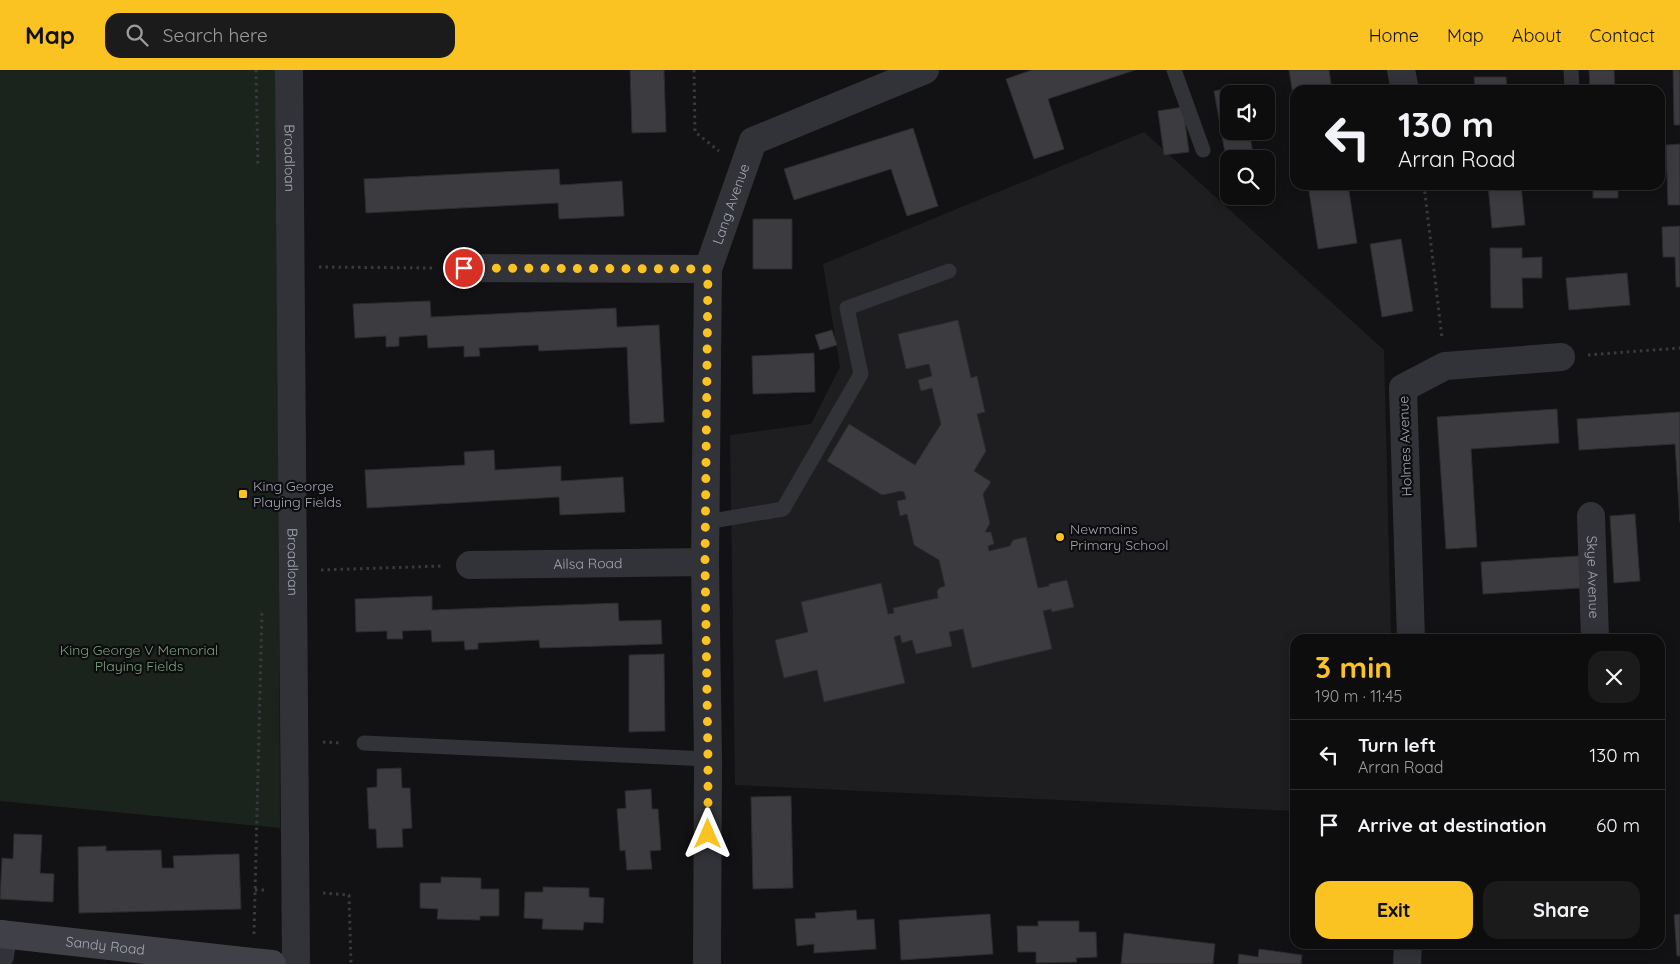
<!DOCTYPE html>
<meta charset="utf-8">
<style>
body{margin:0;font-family:Quicksand,sans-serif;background:#1c1b1c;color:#f1f3f6;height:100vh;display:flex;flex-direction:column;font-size:19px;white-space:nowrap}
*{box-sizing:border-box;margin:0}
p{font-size:16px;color:#9b9c9e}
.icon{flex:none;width:28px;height:28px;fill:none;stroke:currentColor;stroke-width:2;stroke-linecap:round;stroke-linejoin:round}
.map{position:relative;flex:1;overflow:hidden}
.details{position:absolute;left:1290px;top:564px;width:375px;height:315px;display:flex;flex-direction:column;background:#0e0d0e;border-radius:15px;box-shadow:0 2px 12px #0003,0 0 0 1px #2e2d2e}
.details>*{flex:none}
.guide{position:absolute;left:1290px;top:15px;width:375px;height:105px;border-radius:15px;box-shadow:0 2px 12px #0003,0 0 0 1px #2e2d2e;background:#0e0d0e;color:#f1f3f6;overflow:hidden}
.tools{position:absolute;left:1220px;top:15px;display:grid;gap:10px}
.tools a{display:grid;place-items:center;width:55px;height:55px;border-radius:10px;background:#0e0d0e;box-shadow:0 2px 12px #0003,0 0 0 1px #2e2d2e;font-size:25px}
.pin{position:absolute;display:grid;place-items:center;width:42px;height:42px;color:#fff;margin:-21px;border:2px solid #fff;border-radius:50%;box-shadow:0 1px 5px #0007}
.me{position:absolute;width:55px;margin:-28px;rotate:0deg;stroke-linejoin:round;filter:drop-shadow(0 0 4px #0008)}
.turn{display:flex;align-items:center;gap:18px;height:105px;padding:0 25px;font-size:22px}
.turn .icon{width:65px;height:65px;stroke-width:2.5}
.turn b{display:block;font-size:35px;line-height:42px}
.round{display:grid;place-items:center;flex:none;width:52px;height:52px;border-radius:15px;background:#1c1b1c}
.overview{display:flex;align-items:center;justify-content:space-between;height:85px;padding:0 25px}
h1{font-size:30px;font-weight:700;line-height:38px;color:#fac322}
.action{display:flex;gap:10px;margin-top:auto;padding:10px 25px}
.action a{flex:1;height:58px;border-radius:15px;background:#fac322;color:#111;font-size:20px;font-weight:700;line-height:58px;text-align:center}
.action a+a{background:#1c1b1c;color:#f1f3f6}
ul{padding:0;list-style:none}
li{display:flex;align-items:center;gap:15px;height:70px;padding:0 25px;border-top:1px solid #2e2d2e}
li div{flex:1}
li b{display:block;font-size:19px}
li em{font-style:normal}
header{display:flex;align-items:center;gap:30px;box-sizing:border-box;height:70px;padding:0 25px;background:#fac322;color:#111}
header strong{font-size:24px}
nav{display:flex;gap:28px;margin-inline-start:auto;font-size:18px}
.search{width:350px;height:45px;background:#1c1b1c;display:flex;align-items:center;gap:12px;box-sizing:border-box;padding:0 18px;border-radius:15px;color:#9b9c9e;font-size:19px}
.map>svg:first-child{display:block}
.built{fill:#1e1d20}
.green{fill:#1b231d}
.building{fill:#3c3b40;stroke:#2c2b2f}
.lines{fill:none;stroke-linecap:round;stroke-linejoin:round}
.path{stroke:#383a3f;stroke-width:3;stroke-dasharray:2.5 4;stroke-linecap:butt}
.lane{stroke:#323338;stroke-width:15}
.street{stroke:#323338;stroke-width:28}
.secondary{stroke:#404148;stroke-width:28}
.route{stroke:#fac322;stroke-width:9;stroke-dasharray:0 16.2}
.poi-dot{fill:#fac322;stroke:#0d0c0e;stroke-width:2}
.labels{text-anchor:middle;stroke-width:4.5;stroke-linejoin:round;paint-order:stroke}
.street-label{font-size:14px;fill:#a2a6b4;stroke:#0d0c0e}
.poi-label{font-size:14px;fill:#a2a6b4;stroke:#0d0c0e;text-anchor:start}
.park-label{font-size:14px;fill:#78a17e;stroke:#0d0c0e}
</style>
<header>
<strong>Map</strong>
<div class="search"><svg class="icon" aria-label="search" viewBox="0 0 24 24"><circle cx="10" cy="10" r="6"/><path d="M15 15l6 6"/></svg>Search here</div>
<nav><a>Home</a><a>Map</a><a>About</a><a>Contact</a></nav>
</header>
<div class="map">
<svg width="1680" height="894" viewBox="0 0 1680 894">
<rect width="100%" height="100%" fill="#121113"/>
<!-- built -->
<path class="built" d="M1144,62l240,218 7,289h-96v172l-560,-26 -5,-350 81,-11 29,-57 -17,-103z"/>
<!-- green -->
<path class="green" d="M0,0h277l3,758 -280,-27z"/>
<!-- building -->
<path class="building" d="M630,0h34l2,62 -34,1z
M1032,0h103l-87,29 16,50 -30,10 -28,-80z
M1289,0h40l3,20h-37v18z
M1589,0h25l1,20h-25z
M1673,0h7v55h-6z
M1474,7h32l1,13h-32z
M1240,16l2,8h-13v37h20l5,28h-25v16l-15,-84z
M1183,37l6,45 -25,3 -6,-44z
M913,58l25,78 -31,10 -16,-47 -97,31 -10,-31z
M1680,74v61h-12l-2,-60z
M559,99l1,16 62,-4 2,35 -65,3 -1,-16 -192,10 -2,-34z
M1308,115h40l9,58 -39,6z
M1488,115h33l4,40 -33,3z
M1593,115h25v13h-25z
M753,149h39v50h-39z
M1680,156v61h-4l-1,-30h-12l-1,-30z
M1401,169l12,72 -31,6 -12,-73z
M1490,178h32v10l20,-1v21h-20l1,30h-32z
M1627,203l3,32 -61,5 -3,-32z
M430,231l1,16 185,-9 1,19 42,-2 5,97 -34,2 -3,-77 -88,4 -1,-6 -59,3 1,8 -16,1v-11l-36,2 -1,-13 -28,2v9l-13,1v-11l-31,2 -2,-34z
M958,250l13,58 6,-2 8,36 -8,2 9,37 -12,20 17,11 -8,12 7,29 -5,9h6l3,12 -6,2 1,5 21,-5 3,-6 13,-3 12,51 11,-2v-2l18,-4 7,27 -22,5 -1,-3 -8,2 9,38 -80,19 -9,-39 -14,3 3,14 -36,8 -4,-14 -10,3 -2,-8 -6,2 11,46 -81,19 -7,-32 -33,8 -9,-38 33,-8 -7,-30 80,-19 7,31 6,-1 -1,-5 45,-10 -1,-6 2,-4 6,-2 -6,-26 -25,-15 -7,-31 -7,2 -3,-15 9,-2 -2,-7 -3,-1 -19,4 -55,-34 22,-37 66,41 26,-41 -9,-36 -11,3 -3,-11 14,-4 -3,-12 -23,5 -8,-35z
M832,260l5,15 -17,5 -5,-15z
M814,283l1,39 -62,2 -1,-38z
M1557,339l2,34 -88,6 6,98 -31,2 -9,-132z
M1680,342v110l-5,-78 -96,6 -2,-31z
M494,380l1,20 66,-4v15l62,-4 2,35 -65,3 -1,-18 -192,11 -2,-38 100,-5 -1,-13z
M1635,444l5,67 -26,2 -4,-67z
M1579,486l2,32 -98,6 -2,-32z
M432,526v14l186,-7 1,18 42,-1 1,24 -122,4 -1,-8 -61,3v6l-13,1 -1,-9 -32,1 -1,-12 -29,1 1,8h-16v-8l-31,1 -1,-33z
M664,584l1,77 -36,1v-77z
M401,698l1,20h8l2,40 -10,1 1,18 -26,1 -1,-19h-7l-2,-41 10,-1v-18z
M651,719l1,20h6l3,41 -11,1 2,18 -25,1 -2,-20 -5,1 -3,-42 9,-1 -1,-17z
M791,726l2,92 -40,1 -2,-92z
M14,764l28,1 -2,38 14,1 -1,28 -53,-3 2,-41 11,1z
M106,776v5l55,-1 1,18h12l-1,-12 66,-2 2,55 -162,4 -1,-66z
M441,807l40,1v11h18v27h-19v4l-43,-1 1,-10 -18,-1v-25h21z
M543,817l46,1v9l15,1 -1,25 -19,-1 -1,8 -41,-1 1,-10 -19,-1 1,-26h18z
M856,840l1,10 17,-1 2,30 -62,4v-9l-17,2 -2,-27 21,-1 -1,-5z
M990,844l3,40 -92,6 -2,-40z
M1680,844v42h-3l-3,-41z
M1038,851h41v11h17l1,25 -21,1 1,4 -41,1v-11h-18l-1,-26h21z
M1124,863l91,11 -2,20h-92z
M1457,874h27v2l-26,2z
M1259,879l43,6 -1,9h-63l1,-10 19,3z"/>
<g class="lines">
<!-- path -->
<path class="path" d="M256,0l2,97
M694,0l1,62 24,19
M1424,115l18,153
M319,197l116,1
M1588,285l92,-7
M321,500l121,-4
M323,672l18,1
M255,820h12
M323,823l26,2 2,69
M254,864l8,-324"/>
<!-- lane -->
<path class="lane" d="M1174,0l29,80
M1571,0l1,20
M706,452l77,-13 78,-135 -14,-66 102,-37
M364,673l344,16"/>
<!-- street -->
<g class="street">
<path id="s1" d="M289,0l7,894"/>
<path d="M1401,0l4,20"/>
<path d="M463,198l245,1"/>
<path id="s2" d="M1591,446l4,123"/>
<path id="s3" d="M470,495l235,-3"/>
<path d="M1411,569l-8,-251 42,-22 116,-9"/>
<path d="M0,886l3,-22"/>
<path id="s4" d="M707,894l1,-205 -3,-197 3,-293 45,-128 172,-71"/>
<path d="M1407,894l1,-20"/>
</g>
<!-- secondary -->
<path class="secondary" id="s5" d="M0,864l272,30"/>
</g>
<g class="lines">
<!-- route -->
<path class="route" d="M464,198l244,1 -3,293 3,197v75"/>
</g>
<!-- markers -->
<g class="poi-dot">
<rect x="238" y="419" width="10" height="10" rx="2.5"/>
<circle cx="1060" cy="467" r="5"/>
</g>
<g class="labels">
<!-- street labels -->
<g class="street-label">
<text dy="5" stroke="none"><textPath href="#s1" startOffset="88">Broadloan</textPath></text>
<text dy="5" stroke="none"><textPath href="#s4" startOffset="764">Lang Avenue</textPath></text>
<text transform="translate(1405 376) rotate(-92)" y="5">Holmes Avenue</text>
<text dy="5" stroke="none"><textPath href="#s1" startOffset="492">Broadloan</textPath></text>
<text dy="5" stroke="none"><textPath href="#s3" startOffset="118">Ailsa Road</textPath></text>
<text dy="5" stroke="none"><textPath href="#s2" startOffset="61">Skye Avenue</textPath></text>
<text dy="5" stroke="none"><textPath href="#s5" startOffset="106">Sandy Road</textPath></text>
</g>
<!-- poi labels -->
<g class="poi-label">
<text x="253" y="421">King George<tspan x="253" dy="16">Playing Fields</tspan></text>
<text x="1070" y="464">Newmains<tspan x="1070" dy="16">Primary School</tspan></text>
</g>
<!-- park labels -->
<g class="park-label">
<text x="139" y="585">King George V Memorial<tspan x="139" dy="16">Playing Fields</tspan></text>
</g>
</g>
</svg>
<div class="tools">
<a><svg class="icon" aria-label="sound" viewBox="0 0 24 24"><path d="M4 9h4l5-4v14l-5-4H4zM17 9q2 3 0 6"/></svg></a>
<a><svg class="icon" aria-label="search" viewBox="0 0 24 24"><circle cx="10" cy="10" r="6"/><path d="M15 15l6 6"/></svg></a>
</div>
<div class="pin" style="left:464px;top:198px;background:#d93025"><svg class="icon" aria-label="arrive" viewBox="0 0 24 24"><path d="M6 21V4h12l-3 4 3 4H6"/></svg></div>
<svg class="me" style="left:708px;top:764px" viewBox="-20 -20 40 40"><path d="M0-17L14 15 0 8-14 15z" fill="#fac322" stroke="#fff" stroke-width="4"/></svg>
<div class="guide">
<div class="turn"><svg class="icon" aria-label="left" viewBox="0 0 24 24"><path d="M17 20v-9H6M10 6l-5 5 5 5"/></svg><div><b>130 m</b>Arran Road</div></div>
</div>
<section class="details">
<div class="overview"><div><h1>3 min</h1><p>190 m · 11:45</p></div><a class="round"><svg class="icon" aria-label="close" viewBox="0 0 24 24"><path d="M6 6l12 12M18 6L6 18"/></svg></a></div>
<ul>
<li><svg class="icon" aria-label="left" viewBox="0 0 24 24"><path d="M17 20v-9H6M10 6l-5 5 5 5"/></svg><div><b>Turn left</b><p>Arran Road</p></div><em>130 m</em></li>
<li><svg class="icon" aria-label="arrive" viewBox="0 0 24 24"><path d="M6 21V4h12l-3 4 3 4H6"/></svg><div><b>Arrive at destination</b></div><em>60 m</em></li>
</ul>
<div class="action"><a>Exit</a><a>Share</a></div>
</section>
</div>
